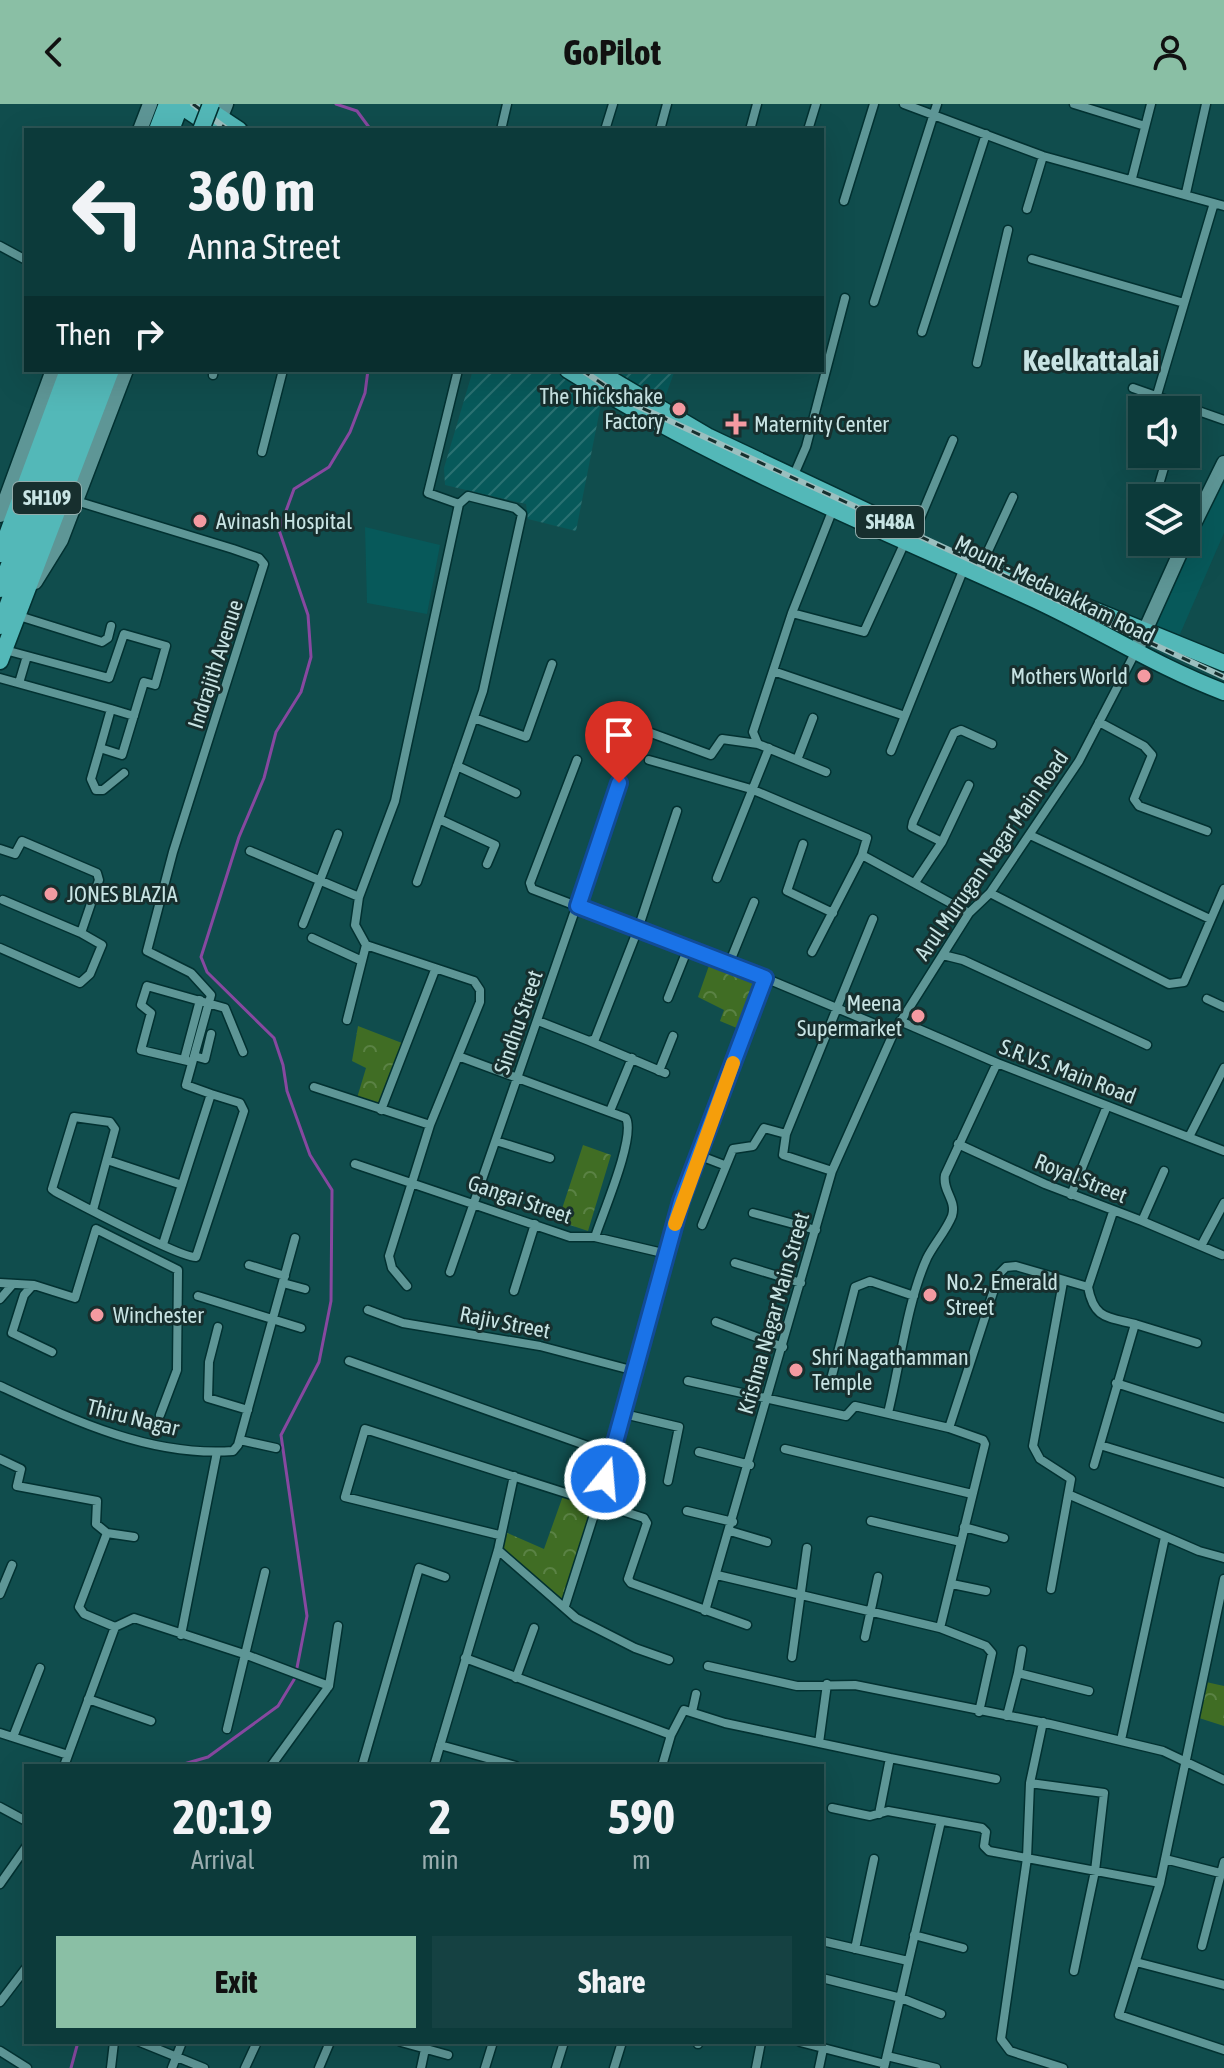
<!DOCTYPE html>
<style>
body{margin:0;font-family:"Asap Condensed",sans-serif;background:#154142;color:#f1f3f6;height:100vh;display:flex;flex-direction:column;font-size:30px;white-space:nowrap}
*{box-sizing:border-box;margin:0}
p{font-size:26px;color:#9aadaf}
.icon{flex:none;width:44px;height:44px;fill:none;stroke:currentColor;stroke-width:2;stroke-linecap:round;stroke-linejoin:round}
.map{position:relative;flex:1;overflow:hidden}
.side{position:absolute;left:24px;top:1660px;width:800px;height:280px;display:flex;flex-direction:column;background:#0c3a3a;border-radius:0px;box-shadow:0 8px 32px #0002,0 0 0 2px #2c5454}
.side>*{flex:none}
.top-card{position:absolute;left:24px;top:24px;width:800px;height:244px;border-radius:0px;box-shadow:0 8px 32px #0002,0 0 0 2px #2c5454;background:#0c3a3a;color:#f1f3f6;overflow:hidden}
.fabs{position:absolute;left:1128px;top:292px;display:grid;gap:16px}
.fabs a{display:grid;place-items:center;width:72px;height:72px;border-radius:0px;background:#0c3a3a;box-shadow:0 8px 32px #0002,0 0 0 2px #2c5454;font-size:40px}
.pin{position:absolute;display:grid;place-items:center;width:68px;height:68px;color:#fff;margin:-82px -34px;border-radius:50% 50% 50% 0;rotate:-45deg;box-shadow:0 0 8px #0007}
.pin .icon{rotate:45deg}
.me{position:absolute;width:88px;margin:-44px;rotate:17deg;stroke-linejoin:round;filter:drop-shadow(0 0 6px #0008)}
.turn{display:flex;align-items:center;gap:28px;height:168px;padding:0 32px;font-size:36px}
.turn .icon{width:104px;height:104px;stroke-width:2.5}
.turn b{display:block;font-size:56px;line-height:68px}
.then{display:flex;align-items:center;height:76px;padding:0 32px;background:#0003;gap:16px;font-size:30px}
.eta{display:flex;justify-content:space-evenly;align-items:center;height:136px;text-align:center}
.eta b{font-size:48px;font-weight:700;line-height:56px}
.cta{display:flex;gap:16px;margin-top:auto;padding:16px 32px}
.cta a{flex:1;height:92px;border-radius:0px;background:#8abfa5;color:#111;font-size:32px;font-weight:700;line-height:92px;text-align:center}
.cta a+a{background:#154142;color:#f1f3f6}
header{display:flex;justify-content:space-between;align-items:center;height:104px;padding:0 32px;background:#8abfa5;color:#111;font-size:36px;font-weight:700}
.map>svg:first-child{display:block}
.built{fill:#07595a}
.industrial{fill:url(#industrial-furrows)}
.park{fill:url(#park-crowns)}
.lines{fill:none;stroke-linecap:round;stroke-linejoin:round}
.stream{stroke:#8748a0;stroke-width:3}
.street-casing{stroke:#023131;stroke-width:11}
.secondary-casing{stroke:#023131;stroke-width:17}
.primary-casing{stroke:#023131;stroke-width:19}
.street{stroke:#5e9696;stroke-width:8}
.secondary{stroke:#5e9696;stroke-width:14}
.primary{stroke:#53b8b8;stroke-width:16}
.rail-casing{stroke:#9bbfbf;stroke-width:6}
.rail{stroke:#172f2e;stroke-width:3;stroke-dasharray:9;stroke-linecap:butt}
.primary-bridge-casing{stroke:#023131;stroke-width:19;stroke-linecap:butt}
.primary-bridge{stroke:#53b8b8;stroke-width:16}
.route-casing{stroke:#114b97;stroke-width:20}
.route{stroke:#1a73e8;stroke-width:14}
.slow{stroke:#f59e0b;stroke-width:14}
.poi-dot{fill:#f49aa1;stroke:#172f2e;stroke-width:3}
.labels{text-anchor:middle;stroke-width:6;stroke-linejoin:round;paint-order:stroke}
.shield{fill:#172f2e;stroke:#93aead;stroke-width:2}
.shield-label{font-size:20px;font-weight:bold;fill:#c8e4e4}
.poi-label{font-size:22px;fill:#c8e4e4;stroke:#172f2e;text-anchor:start}
.street-label{font-size:22px;fill:#c8e4e4;stroke:#172f2e}
.district-label{font-size:30px;font-weight:bold;fill:#c8e4e4;stroke:#172f2e}
</style>
<header><svg class="icon" aria-label="back" viewBox="0 0 24 24"><path d="M15 5l-7 7 7 7"/></svg>GoPilot<svg class="icon" aria-label="person" viewBox="0 0 24 24"><circle cx="12" cy="8" r="4"/><path d="M4 21q1-7 8-7t8 7"/></svg></header>
<div class="map">
<svg width="1224" height="1964" viewBox="0 0 1224 1964">
<defs>
<pattern id="industrial-furrows" width="10" height="10" patternUnits="userSpaceOnUse" patternTransform="scale(2)"><rect width="10" height="10" fill="#07595a"/><path d="M-1 1l2-2M0 10L10 0M9 11l2-2" fill="none" stroke="#2a7172"/></pattern>
<pattern id="park-crowns" width="20" height="18" patternUnits="userSpaceOnUse" patternTransform="scale(2)"><rect width="20" height="18" fill="#406d24"/><path d="M2 6a3 3 0 1 1 6 0M12 15a3 3 0 1 1 6 0" fill="none" stroke="#5a8244"/></pattern>
</defs>
<rect width="100%" height="100%" fill="#104d4d"/>
<!-- built -->
<path class="built" d="M1224,366v63l-47,108 -26,-10z
M365,423l75,18 -13,69 -60,-11z"/>
<!-- industrial -->
<path class="industrial" d="M473,266h79l50,29 -26,132 -48,-12 -2,-15 -81,-19 -1,-17z
M610,266h65l-12,33z"/>
<!-- park -->
<path class="park" d="M712,853l51,21 -19,53 -24,-10 4,-11 -26,-13z
M358,922l44,17 -23,62 -22,-7 9,-30 -14,-7z
M583,1041l28,10 -23,76 -30,-10z
M564,1389l31,11 -31,99 -64,-53 3,-19 41,18z
M1206,1578l18,4v40l-25,-8z"/>
<g class="lines">
<!-- stream -->
<path class="stream" d="M336,0l21,7 14,19
M177,1662l31,-9 70,-51 17,-28 12,-62 -26,-181 38,-73 12,-61 1,-111 -22,-35 -23,-64 -4,-26 -9,-27 -67,-66 -6,-15 38,-120 25,-59 12,-46 25,-40 10,-35 -3,-42 -29,-85 15,-41 35,-22 21,-35 15,-39 3,-23
M71,1964l7,-26"/>
<defs>
<path id="street" d="M904,0l139,52 181,50
M1074,0l71,22
M501,26l6,-26
M605,26l8,-26
M660,26l7,-26
M750,26l7,-26
M808,26l8,-26
M1132,74l19,-74
M1186,89l20,-89
M844,97l30,-97
M1027,105l16,-53
M0,142l26,14
M1032,155l152,44
M874,198l63,-198
M922,228l64,-198
M977,259l31,-133
M213,271l1,-5
M1133,284l91,32
M1157,291l57,-192
M262,348l21,-82
M793,373l13,-30 39,-149
M1155,394l13,-44
M76,397l157,48 26,9 5,6 -91,288 -26,99 44,22 20,22 -25,90 25,9 -48,150
M914,429l39,-93
M982,460l31,-67
M792,509l72,19 41,-90
M19,512l83,26 6,-4 3,-12
M773,567l132,45
M0,574l111,31 -11,39 22,7 22,-73 11,3 11,-39 -42,-12 -15,44 -104,-28
M19,579l8,-27
M111,605l23,7
M474,614l52,19 26,-73
M1099,618l45,24 8,9 -18,44 5,7 68,25
M651,629l60,22 11,-16 36,5 68,28
M758,640l-5,-12 39,-119 41,-104
M100,644l-9,31 5,11h7l21,-17
M891,647l73,-183
M577,656l-47,123 2,6 233,89 129,54
M649,656l102,29 116,49 -5,17 107,58
M797,656l16,-42
M457,662l59,27
M439,715l56,26 -8,19
M1030,731l180,84
M942,738l27,-57
M803,740l-16,47 46,22
M0,745l15,5 7,-13 75,32 2,7 -18,53 21,12 -12,29 -10,9 -80,-35
M250,747l109,46
M717,774l52,-130
M916,777l26,-39 -30,-15 1,-5 41,-89 7,-3 31,14
M417,778l66,-191 39,-177 -7,-6 -47,-12 -9,8
M990,789l179,91 15,-2 40,-93
M3,796l78,33
M303,820l35,-90
M312,834l48,22
M812,848l50,-97
M943,851l20,5 184,85
M729,860l25,-62
M668,894l20,-50
M1207,895l17,8
M347,916l19,-75
M538,917l51,20 6,-2 43,-110 39,-118
M900,917l97,42 227,88
M589,937l76,32
M194,952l11,3 6,-25
M458,952l168,62c10,19 -24,97 -31,119
M184,956l16,-60
M192,958l-51,-12 10,-37 -10,-8 6,-19 78,22 18,44
M659,967l14,-35
M314,983l116,38
M381,1006l54,-140
M610,1007l22,-53
M1189,1033l35,-69
M496,1037l54,17
M958,1040l87,40 97,37 22,-50
M698,1051l26,10
M107,1056l75,25
M355,1060l215,73h25l72,17
M832,1067l-49,-16 3,-21 87,-215
M1071,1091l36,-89
M93,1106l22,-81 -5,-7 -36,-5 -22,72 4,3c21,11 127,67 140,65l48,-146 -4,-8 -29,-9
M753,1109l63,17
M1142,1117l80,34
M702,1121l31,-76 20,-3 11,-18 22,6
M1201,1142l23,-43
M735,1159l66,20
M249,1161l36,11
M450,1168l169,-489
M0,1179l34,2 41,13 21,-69 82,41 -1,100 -17,45
M283,1179l22,6
M32,1182l-8,9 -12,38 40,19
M407,1182l-15,-18 -3,-12 41,-131 50,-123v-12l-6,-9 -108,-36 -11,-20 4,-28 36,-96 64,-297 -31,-11 30,-123
M1088,1183c6,32 19,30 47,37l-41,141
M514,1187l21,-67
M198,1192l103,32
M0,1195l13,-15
M368,1206l35,13 137,23 95,25
M716,1218l67,25
M1135,1220l62,19
M218,1223l-9,35 -1,36 40,12
M349,1257l264,94
M688,1277l158,35 9,-10 94,22 34,12 2,4 -45,184 46,18 6,7 -13,59
M830,1279l25,-96 15,-6 44,15
M1116,1279l108,35
M0,1282c73,34 150,71 233,65l5,-6 57,-207
M888,1309c12,-48 19,-111 39,-155 7,-14 19,-27 25,-42 5,-16 -10,-25 -7,-41l52,-112
M624,1310l55,13 -11,54
M949,1324l50,-154 7,-7 10,-1 72,21 25,-75
M240,1336l36,8
M1100,1341l124,38
M785,1345l187,45
M699,1348l51,13
M0,1355l21,10 -4,17 80,15 -1,23 11,9
M1070,1391l129,56 25,7
M687,1407l46,11
M871,1417l90,21
M964,1423l40,11
M730,1427l37,11
M499,1431l-154,-38 20,-68 279,89 3,5 -19,56 3,4 116,42
M498,1446l78,68 59,30 34,12
M717,1471l223,53
M1224,1475l-64,304 -41,132 105,35
M952,1480l34,7
M1051,1485l20,-110 -31,-20 -7,-13 30,-164
M0,1490l12,-29
M565,1502l48,-151 68,-254 84,-223
M705,1507l127,-440 62,-139 75,-119 21,-20 89,-132 56,-108
M115,1523l-31,-13 -5,-7 28,-74 27,4
M181,1531l36,-183
M865,1533l13,-60
M792,1553l15,-109
M465,1554l206,77 -9,31
M708,1562l89,20 58,-1 195,39 113,27 61,29
M1018,1569l4,-23
M516,1574l18,-50
M88,1595l63,22
M692,1608l4,-18
M1007,1612l11,-43 71,18
M1043,1618l-13,61 -3,75 -26,181 9,12 53,17
M227,1625l38,-157
M0,1629l68,22
M671,1631l13,-25 41,13 165,35 -11,56
M13,1633l27,-69
M1121,1636l44,-203
M819,1639l8,-59
M440,1641l76,21
M890,1654l106,21
M64,1662l51,-139 19,-9 113,37 82,31
M271,1662l58,-80 9,-60
M362,1662l57,-198 26,9
M434,1662l64,-216 16,-74
M1030,1679l74,10 -9,78 -21,100
M0,1703l26,14
M832,1704l38,8 18,-5 94,17 4,4 -2,14 5,5 171,32
M1165,1755l59,15
M0,1780l26,-37
M914,1831l49,13
M822,1837l86,20
M1202,1842l22,-84
M855,1845l19,-90
M1136,1858l88,23
M822,1874l79,20 40,16
M0,1898l26,-34
M140,1938l64,26
M401,1938l47,13
M800,1938l85,22
M698,1940v-2
M0,1947l27,17
M887,1952l49,12
M111,1964l3,-26
M172,1964l10,-26
M245,1964l12,-26
M319,1964l11,-26
M421,1964l4,-19
M485,1964l8,-26
M556,1964l8,-26
M614,1964l8,-26
M756,1964l5,-26
M819,1964l4,-19
M884,1964l57,-247"/>
<path id="secondary" d="M217,22l9,-22
M140,26l10,-26
M0,411l53,-145
M1186,436l38,-77
M35,478l26,-42 65,-170
M1135,549l50,-111"/>
<path id="primary" d="M178,0l39,26
M200,0l39,26
M157,26l10,-26
M171,26l10,-26
M568,266c145,91 303,155 459,226 67,30 128,70 197,96
M595,266l112,66 180,85
M0,450l68,-184
M1003,469l221,90
M0,485l82,-219
M0,522l95,-256
M0,557l111,-291"/>
</defs>
<!-- street casing -->
<use href="#street" class="street-casing"/>
<!-- secondary casing -->
<use href="#secondary" class="secondary-casing"/>
<!-- primary casing -->
<use href="#primary" class="primary-casing"/>
<!-- street -->
<use href="#street" class="street"/>
<!-- secondary -->
<use href="#secondary" class="secondary"/>
<!-- primary -->
<use href="#primary" class="primary"/>
<defs>
<path id="rail" d="M193,0l35,26
M582,266l47,32 595,275"/>
</defs>
<!-- rail casing -->
<use href="#rail" class="rail-casing"/>
<!-- rail -->
<use href="#rail" class="rail"/>
<defs>
<path id="primary-bridge" d="M201,26l10,-26"/>
</defs>
<!-- primary-bridge casing -->
<use href="#primary-bridge" class="primary-bridge-casing"/>
<!-- primary-bridge -->
<use href="#primary-bridge" class="primary-bridge"/>
</g>
<g class="lines">
<defs>
<path id="route" d="M605,1375l76,-278 84,-223 -187,-72 41,-123"/>
</defs>
<!-- route casing -->
<use href="#route" class="route-casing"/>
<!-- route -->
<use href="#route" class="route"/>
<!-- slow -->
<path class="slow" d="M675,1120l58,-161"/>
</g>
<!-- markers -->
<g class="poi-dot">
<circle cx="679" cy="305" r="8"/>
<path d="M732 308h8v8h8v8h-8v8h-8v-8h-8v-8h8z"/>
<circle cx="200" cy="417" r="8"/>
<circle cx="1144" cy="572" r="8"/>
<circle cx="51" cy="790" r="8"/>
<circle cx="918" cy="912" r="8"/>
<circle cx="930" cy="1191" r="8"/>
<circle cx="97" cy="1211" r="8"/>
<circle cx="796" cy="1266" r="8"/>
</g>
<g class="labels">
<!-- shield labels -->
<g class="shield">
<rect x="13" y="378" width="68" height="32" rx="6"/>
<rect x="856" y="402" width="68" height="32" rx="6"/>
</g>
<g class="shield-label">
<text x="47" y="401">SH109</text>
<text x="890" y="425">SH48A</text>
</g>
<!-- poi labels -->
<g class="poi-label">
<text x="663" y="300" text-anchor="end">The Thickshake<tspan x="663" dy="25">Factory</tspan></text>
<text x="754" y="328">Maternity Center</text>
<text x="216" y="425">Avinash Hospital</text>
<text x="1128" y="580" text-anchor="end">Mothers World</text>
<text x="67" y="798">JONES BLAZIA</text>
<text x="902" y="907" text-anchor="end">Meena<tspan x="902" dy="25">Supermarket</tspan></text>
<text x="946" y="1186">No.2, Emerald<tspan x="946" dy="25">Street</tspan></text>
<text x="113" y="1219">Winchester</text>
<text x="812" y="1261">Shri Nagathamman<tspan x="812" dy="25">Temple</tspan></text>
</g>
<!-- street labels -->
<g class="street-label">
<text transform="translate(1055 485) rotate(26)" y="8">Mount - Medavakkam Road</text>
<text transform="translate(215 560) rotate(-72)" y="8">Indrajith Avenue</text>
<text transform="translate(991 751) rotate(-55)" y="8">Arul Murugan Nagar Main Road</text>
<text transform="translate(518 918) rotate(-71)" y="8">Sindhu Street</text>
<text transform="translate(1068 967) rotate(21)" y="8">S.R.V.S. Main Road</text>
<text transform="translate(1081 1074) rotate(22)" y="8">Royal Street</text>
<text transform="translate(520 1095) rotate(19)" y="8">Gangai Street</text>
<text transform="translate(773 1209) rotate(-74)" y="8">Krishna Nagar Main Street</text>
<text transform="translate(505 1218) rotate(11)" y="8">Rajiv Street</text>
<text transform="translate(133 1313) rotate(14)" y="8">Thiru Nagar</text>
</g>
<!-- district labels -->
<g class="district-label">
<text x="1091" y="267">Keelkattalai</text>
</g>
</g>
</svg>
<div class="fabs">
<a><svg class="icon" aria-label="sound" viewBox="0 0 24 24"><path d="M4 9h4l5-4v14l-5-4H4zM17 9q2 3 0 6"/></svg></a>
<a><svg class="icon" aria-label="layers" viewBox="0 0 24 24"><path d="M12 4l9 5-9 5-9-5zM3 14l9 5 9-5"/></svg></a>
</div>
<div class="pin" style="left:619px;top:679px;background:#d93025"><svg class="icon" aria-label="arrive" viewBox="0 0 24 24"><path d="M6 21V4h12l-3 4 3 4H6"/></svg></div>
<svg class="me" style="left:605px;top:1375px" viewBox="-20 -20 40 40"><circle r="17" fill="#1a73e8" stroke="#fff" stroke-width="3"/><path d="M0-11L8 9 0 5-8 9z" fill="#fff"/></svg>
<div class="top-card">
<div class="turn"><svg class="icon" aria-label="left" viewBox="0 0 24 24"><path d="M17 20v-9H6M10 6l-5 5 5 5"/></svg><div><b>360 m</b>Anna Street</div></div>
<div class="then">Then<svg class="icon" aria-label="right" viewBox="0 0 24 24"><path d="M7 20v-9h11M14 6l5 5-5 5"/></svg></div>
</div>
<section class="side">
<div class="eta">
<div><b>20:19</b><p>Arrival</p></div>
<div><b>2</b><p>min</p></div>
<div><b>590</b><p>m</p></div>
</div>
<div class="cta"><a>Exit</a><a>Share</a></div>
</section>
</div>
